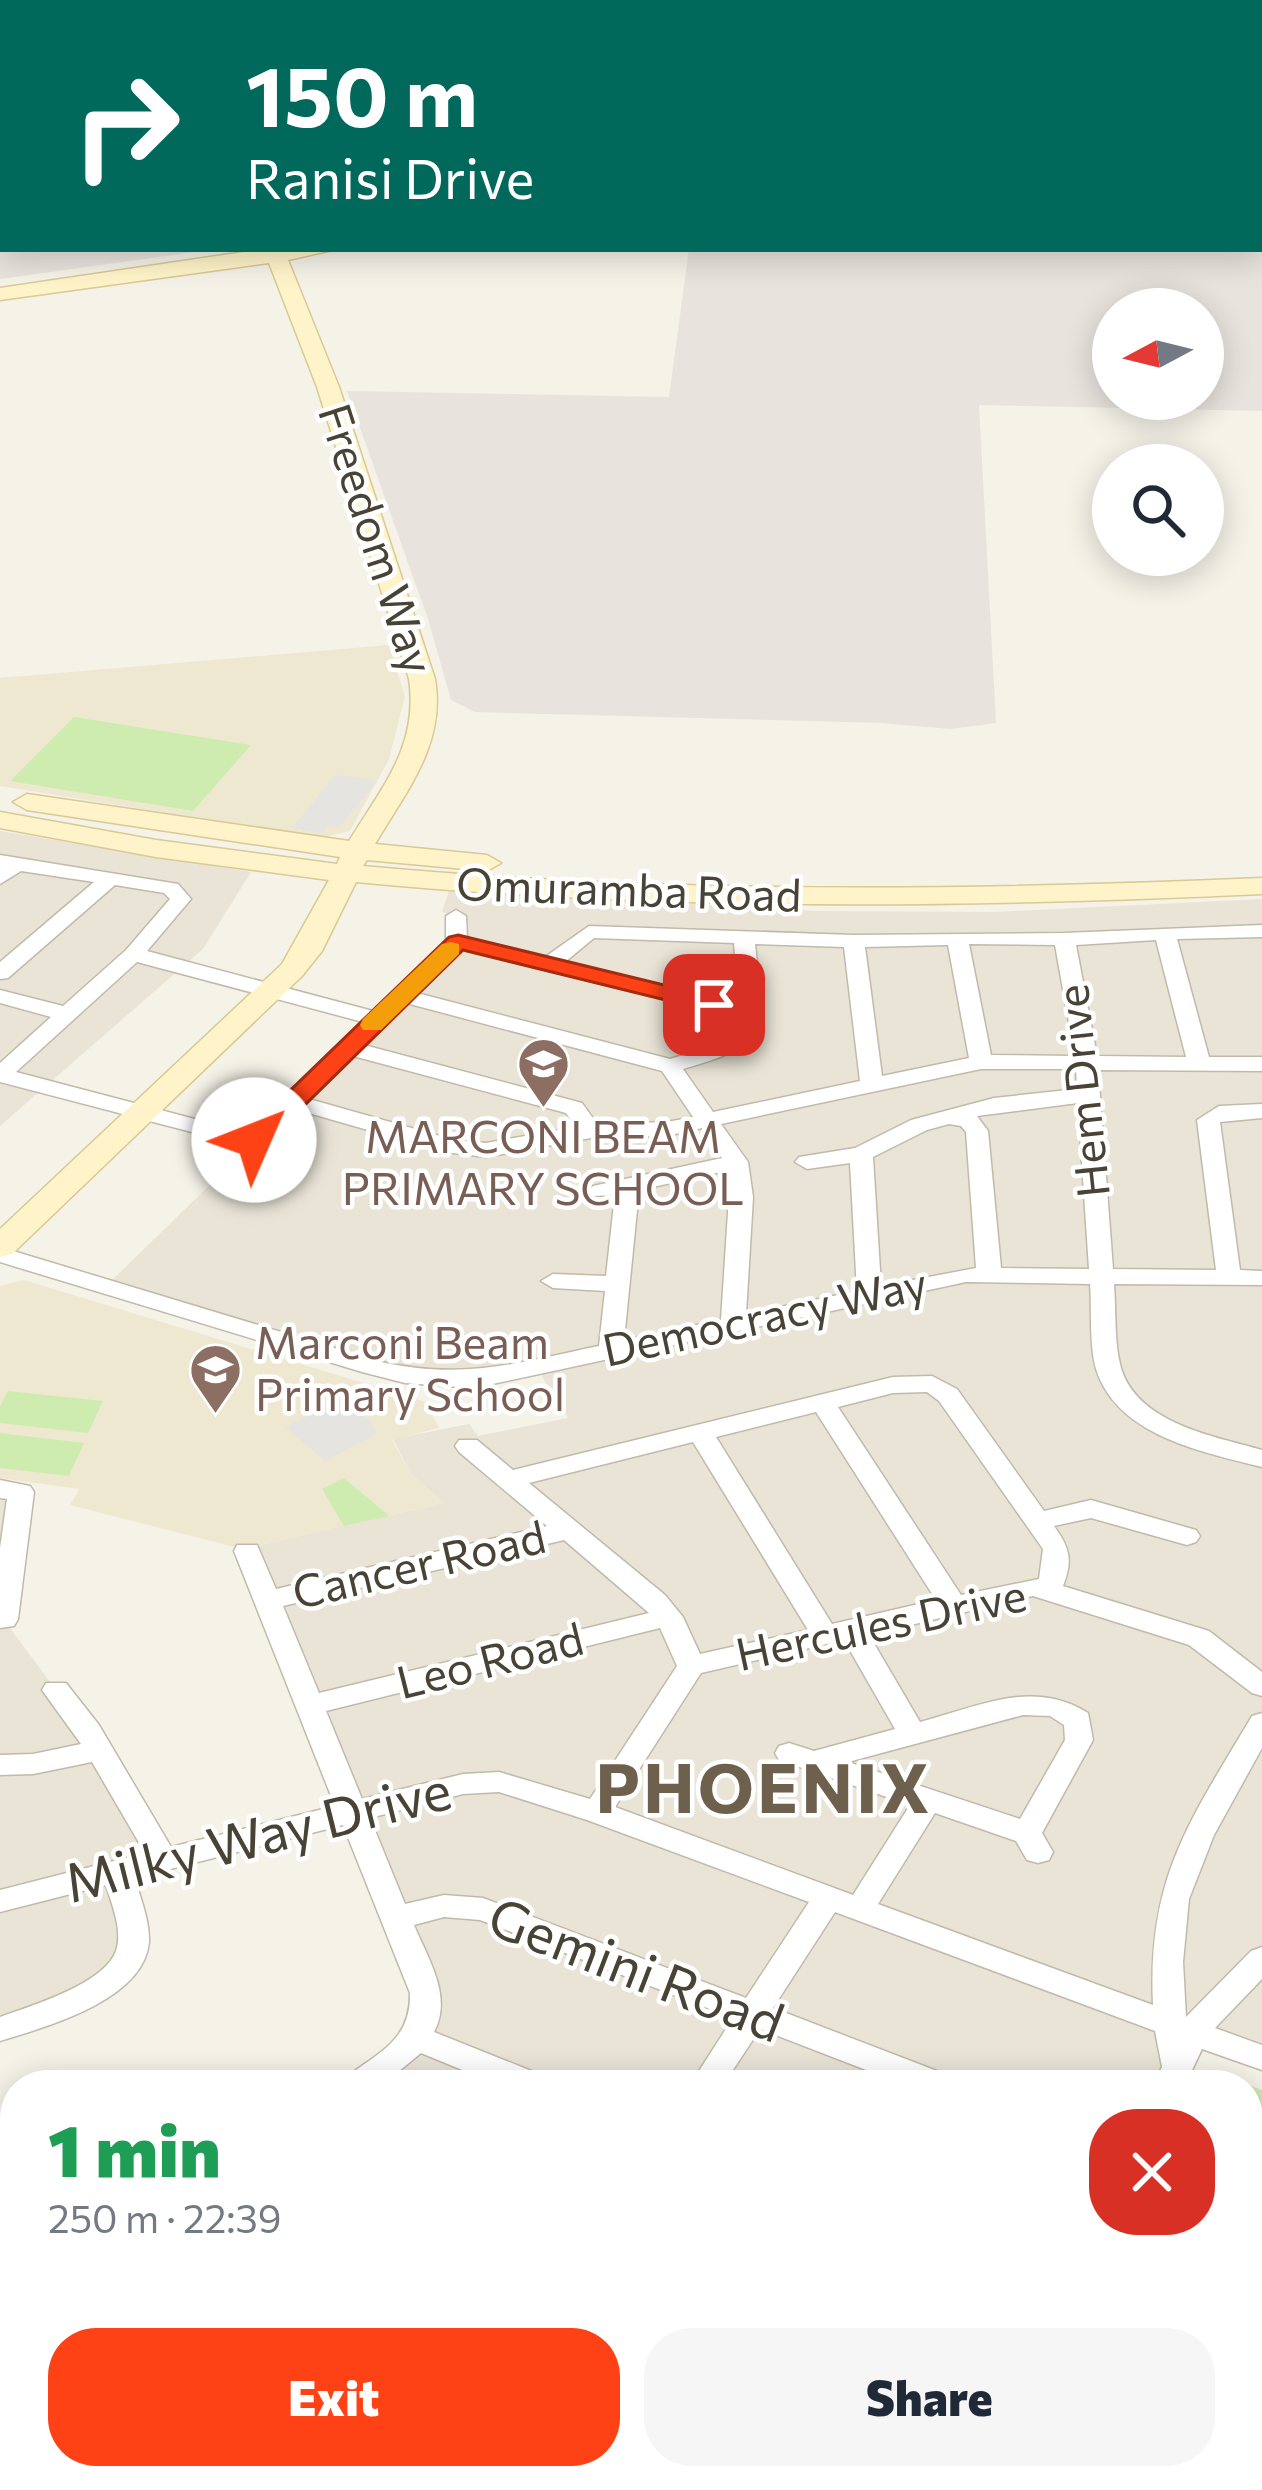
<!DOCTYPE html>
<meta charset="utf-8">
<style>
body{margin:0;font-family:Commissioner,sans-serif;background:#f6f6f7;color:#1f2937;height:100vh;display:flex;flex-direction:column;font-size:45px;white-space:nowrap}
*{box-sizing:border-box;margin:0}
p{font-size:39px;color:#747a83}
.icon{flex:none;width:66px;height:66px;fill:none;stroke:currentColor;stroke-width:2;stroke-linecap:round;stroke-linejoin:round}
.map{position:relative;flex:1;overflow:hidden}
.panel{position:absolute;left:0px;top:2070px;width:1263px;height:420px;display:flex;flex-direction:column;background:#fff;border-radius:48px 48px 0 0;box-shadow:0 6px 30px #0003}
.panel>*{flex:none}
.hud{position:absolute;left:0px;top:0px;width:1263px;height:252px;box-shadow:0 6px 30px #0003;background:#00695c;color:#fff;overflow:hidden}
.needle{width:78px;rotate:263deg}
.buttons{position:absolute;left:1092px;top:288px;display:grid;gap:24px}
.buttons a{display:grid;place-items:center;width:132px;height:132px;border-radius:50%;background:#fff;box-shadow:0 6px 30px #0003;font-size:60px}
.pin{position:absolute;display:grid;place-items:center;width:102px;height:102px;color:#fff;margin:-51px;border-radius:24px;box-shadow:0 6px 18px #0006}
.me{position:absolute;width:132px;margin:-66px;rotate:46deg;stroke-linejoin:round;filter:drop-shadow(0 0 9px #0008)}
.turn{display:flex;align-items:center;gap:42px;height:252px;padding:0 48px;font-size:54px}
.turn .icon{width:156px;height:156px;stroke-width:2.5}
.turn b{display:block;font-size:84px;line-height:102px}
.round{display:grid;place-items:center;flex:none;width:126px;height:126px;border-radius:48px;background:#f6f6f7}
.summary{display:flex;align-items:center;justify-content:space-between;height:204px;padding:0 48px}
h1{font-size:72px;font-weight:800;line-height:90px;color:#1e9e55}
.action{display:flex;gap:24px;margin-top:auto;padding:24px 48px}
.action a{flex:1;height:138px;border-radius:48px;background:#ff4216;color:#fff;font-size:48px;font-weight:800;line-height:138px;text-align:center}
.action a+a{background:#f6f6f7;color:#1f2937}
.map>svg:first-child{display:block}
.residential{fill:#e9e4d6}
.industrial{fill:#e8e3dd;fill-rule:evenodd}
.education{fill:#efe8d1}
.green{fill:#ceecaf}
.parking{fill:#e6e4e0}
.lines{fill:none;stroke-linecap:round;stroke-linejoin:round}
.street-casing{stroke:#c1baaa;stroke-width:3}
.secondary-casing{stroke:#d8c995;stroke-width:3}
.primary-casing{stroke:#ecc860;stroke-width:3}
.street{fill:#fff;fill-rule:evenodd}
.secondary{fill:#fff4c9;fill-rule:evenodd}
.primary{fill:#ffe698;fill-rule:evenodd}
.route{fill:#ff4216;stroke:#a62b0e;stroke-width:3}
.slow{fill:#f59e0b}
.labels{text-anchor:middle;stroke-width:9;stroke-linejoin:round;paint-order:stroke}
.street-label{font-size:45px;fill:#494336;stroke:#fff}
.education-label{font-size:45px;fill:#785e54;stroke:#fff}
.near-street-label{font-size:54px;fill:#494336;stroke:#fff}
.near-district-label{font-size:69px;font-weight:bold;letter-spacing:3px;fill:#6d614d;stroke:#fff}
</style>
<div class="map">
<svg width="1262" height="2490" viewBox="0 0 1262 2490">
<rect width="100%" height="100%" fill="#f5f2e8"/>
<!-- residential -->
<path class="residential" d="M0,831l251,41 -48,77 -203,177z
M449,891l368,20 180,1 265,-13v1148l-64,-22 -29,60h-810l67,-61 -180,-476 198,-45 -33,-29 -18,-35 76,-15 9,12 90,-18 -32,-51 -100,12 -331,-92 335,-326 16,-44 -14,-5z
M0,1489l21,3 -17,128 52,70 107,169 -45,14 8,91 -126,65z
M408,2475h582l-7,15h-539z"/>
<!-- industrial -->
<path class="industrial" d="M0,0h948l12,3h-957v246h213l-216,30z
M1262,84v327l-283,-6 17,318 -46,6 -68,-6 -407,-11 -24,-12 -23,-81 -81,-228 322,6 20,-148h571zM1203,309v90h-90v-90z"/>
<!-- education -->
<path class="education" d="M389,645l16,52 -16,62 -39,72 -30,7 -320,-52v-108z
M24,1280l402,122 13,26 -47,12 19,34 33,29 -202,46 -172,-44 9,-16 -79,-11v-192z"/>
<!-- green -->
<path class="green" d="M74,717l177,28 -58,66 -183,-30z
M8,1391l95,10 -15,32 -88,-10v-17z
M0,1433l84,10 -15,33 -69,-8z
M344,1478l45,38 -45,10 -22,-37z
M1213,2072l49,18v400h-235l7,-15h214v-390h-41z"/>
<!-- parking -->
<path class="parking" d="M336,774l41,7 -37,46 -13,-1 -5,7 -30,-5z
M338,1401l32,19 7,14 -52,27 -40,-34z"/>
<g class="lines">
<defs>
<path id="street" d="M912,0h14l3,3h-14z
M0,93h3v8h-3z
M0,855l178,29 13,15 -44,52 226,60 73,-70v-25l10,-6 10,6 1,22 78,19 44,-31 265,9 210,-2 198,-8v12l-85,2 32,118h53v14l-164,-1 15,199 103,1 -19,-150 22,-14 43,-2v14l-42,4 20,148 22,1v14l-148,-1c2,26 0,59 7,84 17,56 93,68 141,82v17c-59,-15 -145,-31 -166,-98 -7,-25 -4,-59 -6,-85l-124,-2 -492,106 -69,-5 -43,-11 -362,-110v-15l377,114c86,20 139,2 222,-15l6,-55 -52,-3 -12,-7 12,-7 53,2 9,-81 -22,1 -4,-5 4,-5 129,-28 -20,-30 -35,8 -76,2 -105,19 -41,-5 -147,-42 -37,36 -8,2 -253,-66v-19l51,-46 -51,-14v-13l63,16 63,-56 44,-51 -6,-6 -49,-8 -107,93 -8,1v-17l94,-80 -73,-11 -21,13zM594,938l140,5 5,62 -174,-43zM1156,940l30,117 -89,-1 -21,-111zM755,944l89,3 16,134 -147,31 -30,-43c93,-27 81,-36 72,-125zM969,944l86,1 20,111 -84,-1zM948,945l21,113 -87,18 -17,-129zM461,949l278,69 -3,13 -16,13 -50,15 -253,-66zM137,962l226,60 -115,111 -232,-61zM406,1003l256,68 31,46 -26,5 -70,2 -15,-21 -218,-58zM353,1056l213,57 10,14 -90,16 -32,-3 -145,-41zM981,1069h95l1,20 -83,9 -83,22 -56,28 -56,9 -4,5 12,7 43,-6 7,128 -111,23 7,-117 -5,-35 -27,-38zM1078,1103l11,166 -88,-1 -13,-137 -11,-15zM949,1124l12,2 5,6 10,136 -95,18 -8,-129 54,-27zM726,1171l3,26 -8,123 -97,20 15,-150z
M932,1376l25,13 87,122 47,-11 105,30 4,6 -4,6 -9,3 -96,-27 -37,8c16,22 19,35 9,60l146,45 53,41v24l-10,-3 -63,-48 -156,-49 -164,39 51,87c58,-15 113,-44 168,-9l5,27 -51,93 11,19 -4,8 -11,3 -11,-3 -11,-19 -81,-28 -57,91 275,101c-6,-128 37,-184 99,-289l10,-3v35l-48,87 -25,64 -6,63 3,55 65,-66 11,-4v32l-47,49 47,17v25l-60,-21 -17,36h-32l9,-18 -7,-36 -320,-119 -62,96 177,68 5,9h-50l-145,-56 -37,56h-33l43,-67 -253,-98 -36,-3 -30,8c14,34 39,71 20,107l110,44 5,9h-50l-78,-32 -39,32h-39l5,-9c33,-25 63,-37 62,-83l-67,-168 -208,53c5,20 15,43 14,64 -5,58 -103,85 -149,99v-24c31,-11 104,-33 116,-66 7,-20 -4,-46 -10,-66l-106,27v-22l145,-37 -53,-91 -59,12 -33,1v-20l33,-1 48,-10 -39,-54 4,-7h20l33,42 72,122 164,-41 -101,-255 3,-6h20l19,44 271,-63 -88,-74 -4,-6 4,-6h18l36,30 380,-93zM927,1392l12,9 104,148 -4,30 -78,16 -123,-188 55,-14zM816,1412l120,188 -104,24 -116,-187zM693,1442l115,188 -108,24 -17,-37 -18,-22 -136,-112zM564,1540l85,73 -330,80 -36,-87zM660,1628l17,38 -87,133 -91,-27 -36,2 -101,25 -36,-88zM844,1640l51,89 -81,22 -25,-8 -10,3 -4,7 4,7 131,45 -57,90 -238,-88 86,-134zM1023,1715l27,1 14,9 1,15 -45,79 -172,-57zM499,1792l88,28 222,82 -63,96 -263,-100 -39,-3 -39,9 -35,-86 93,-24z
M0,1480l30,6 4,6 -16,127 -4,7 -14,2v-80l7,-49 -7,-1z
M627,2475h57l9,4 5,10 6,-14h37l-7,15h-93l-9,-4z
M972,2475h36l-7,15h-36z"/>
<path id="secondary" d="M1232,0h29l1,5 -28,-2z
M1260,54h2v10h-2z
M264,249h73l-49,11 51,127 96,292c11,65 -28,111 -60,165l112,11 14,8 -14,8 -120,-11 -4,6c300,28 599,25 899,12v16c-303,14 -604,17 -906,-12l-34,69 -20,25 -290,278 -12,3v-28l282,-265 47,-84 -173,-23 -156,-29v-16l156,28 181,24 3,-7 -313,-47 -14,-8 14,-8 322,47c33,-54 70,-95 60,-162l-92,-292 -48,-124 -269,37v-12z"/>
<path id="primary" d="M991,0h30l2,3h-30z
M1260,61h2v12h-2z"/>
</defs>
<!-- street casing -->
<use href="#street" class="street-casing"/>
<!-- secondary casing -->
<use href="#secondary" class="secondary-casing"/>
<!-- primary casing -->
<use href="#primary" class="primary-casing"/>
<!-- street -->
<use href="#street" class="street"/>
<!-- secondary -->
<use href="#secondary" class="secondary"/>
<!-- primary -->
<use href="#primary" class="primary"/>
</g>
<!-- route -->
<path class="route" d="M458,935l264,64 4,6 -12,7 -251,-62 -199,195h-19l-4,-5 4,-6 204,-197z"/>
<!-- slow -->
<path class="slow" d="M451,942l8,2v10l-78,76h-18l-3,-5 3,-6 79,-75z"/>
<!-- icons -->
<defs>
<symbol id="school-pin" viewBox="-11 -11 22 30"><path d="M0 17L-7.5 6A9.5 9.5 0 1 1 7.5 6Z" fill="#8d6e63" stroke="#fff"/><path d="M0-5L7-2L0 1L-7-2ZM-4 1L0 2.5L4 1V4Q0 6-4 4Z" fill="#fff"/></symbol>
</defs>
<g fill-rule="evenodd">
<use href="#school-pin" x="514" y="1034" width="59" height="81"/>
<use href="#school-pin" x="186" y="1340" width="59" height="81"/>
</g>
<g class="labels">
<!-- street labels -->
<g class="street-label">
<text transform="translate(376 539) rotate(72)" y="16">Freedom Way</text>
<text transform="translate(629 890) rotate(2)" y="16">Omuramba Road</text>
<text transform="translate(1083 1091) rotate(-96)" y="16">Hem Drive</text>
<text transform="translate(765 1317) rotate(-12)" y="16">Democracy Way</text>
<text transform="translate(419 1565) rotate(-13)" y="16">Cancer Road</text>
<text transform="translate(881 1625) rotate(-12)" y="16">Hercules Drive</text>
<text transform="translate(490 1661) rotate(-14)" y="16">Leo Road</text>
</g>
<!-- education labels -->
<g class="education-label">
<text x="543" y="1153">MARCONI BEAM<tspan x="543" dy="52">PRIMARY SCHOOL</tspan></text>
<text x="255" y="1359" text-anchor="start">Marconi Beam<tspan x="255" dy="52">Primary School</tspan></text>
</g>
<!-- near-street labels -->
<g class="near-street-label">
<text transform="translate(258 1837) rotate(-14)" y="19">Milky Way Drive</text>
<text transform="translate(636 1970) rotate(21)" y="19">Gemini Road</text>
</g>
<!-- near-district labels -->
<g class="near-district-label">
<text x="764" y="1813">PHOENIX</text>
</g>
</g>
</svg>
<div class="buttons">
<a><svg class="needle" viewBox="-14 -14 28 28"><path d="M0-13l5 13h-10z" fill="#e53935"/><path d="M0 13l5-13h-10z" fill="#747a83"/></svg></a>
<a><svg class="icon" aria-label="search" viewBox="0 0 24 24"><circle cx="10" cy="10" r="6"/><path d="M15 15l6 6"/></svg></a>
</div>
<div class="pin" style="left:714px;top:1005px;background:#d93025"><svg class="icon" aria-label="arrive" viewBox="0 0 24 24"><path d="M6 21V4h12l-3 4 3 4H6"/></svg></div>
<svg class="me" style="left:254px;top:1140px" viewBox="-20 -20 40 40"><circle r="19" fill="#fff"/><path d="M0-13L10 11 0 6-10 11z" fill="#ff4216"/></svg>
<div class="hud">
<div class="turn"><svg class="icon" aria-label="right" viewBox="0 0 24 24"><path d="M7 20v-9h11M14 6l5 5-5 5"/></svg><div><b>150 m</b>Ranisi Drive</div></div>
</div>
<section class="panel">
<div class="summary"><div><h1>1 min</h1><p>250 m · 22:39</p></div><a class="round" style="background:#d93025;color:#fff"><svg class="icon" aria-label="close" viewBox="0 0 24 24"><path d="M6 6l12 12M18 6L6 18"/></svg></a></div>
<div class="action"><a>Exit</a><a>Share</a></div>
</section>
</div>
